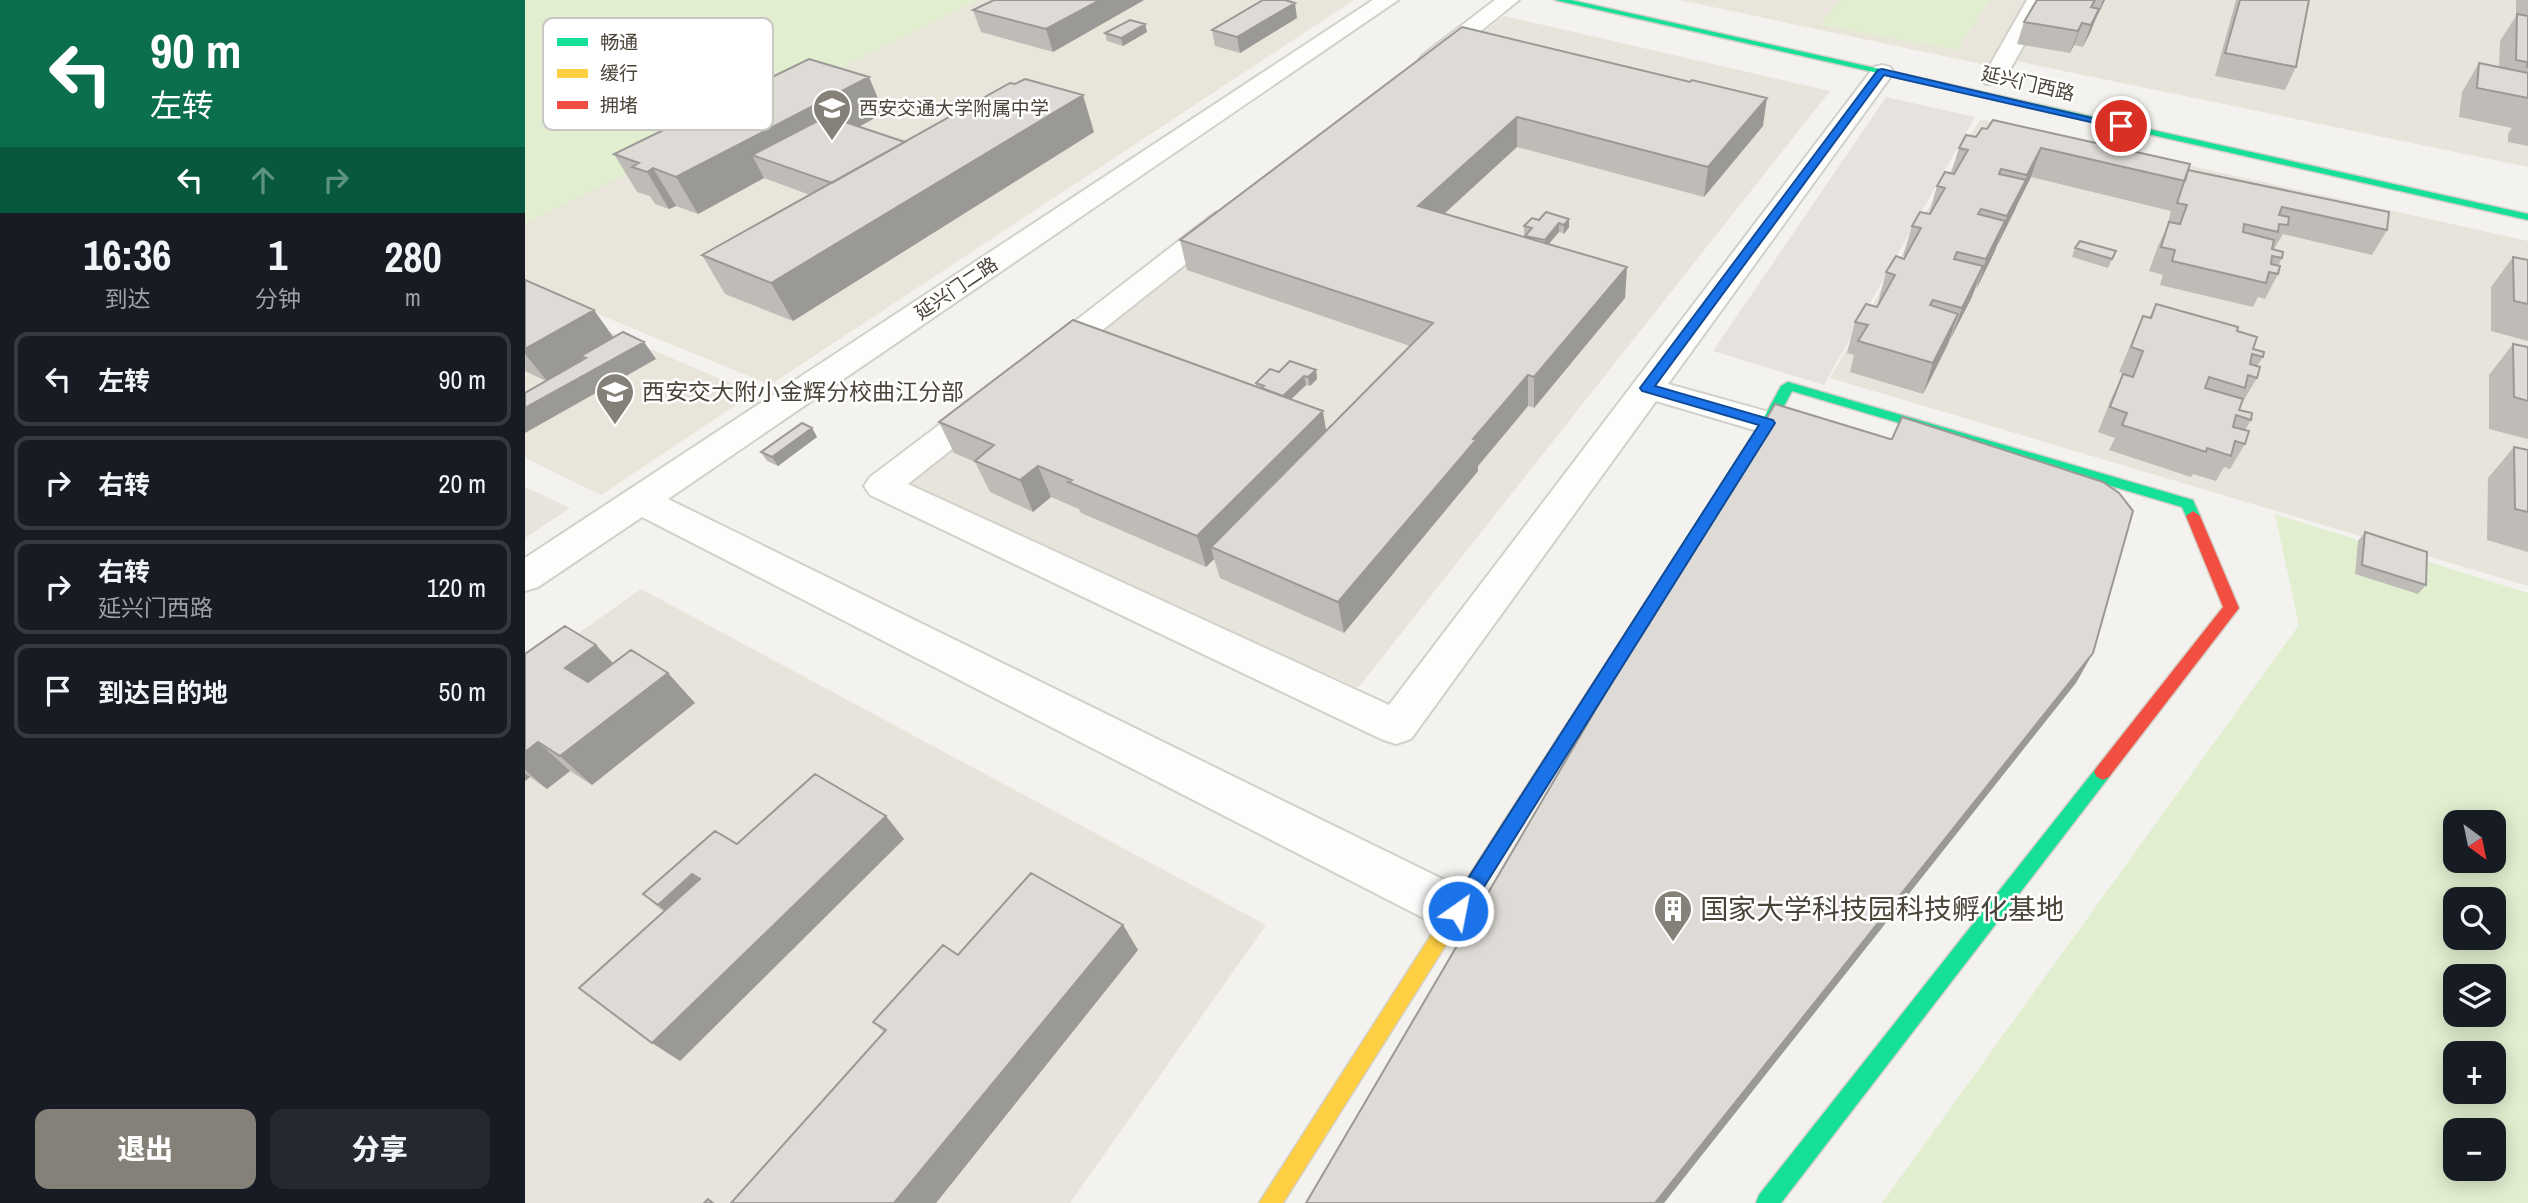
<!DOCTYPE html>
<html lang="zh">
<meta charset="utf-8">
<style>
body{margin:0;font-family:"Archivo Narrow","Noto Sans SC",sans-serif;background:#242831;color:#f1f3f6;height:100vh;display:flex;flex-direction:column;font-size:26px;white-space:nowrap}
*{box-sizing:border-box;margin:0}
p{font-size:23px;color:#9ea1a6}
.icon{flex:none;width:38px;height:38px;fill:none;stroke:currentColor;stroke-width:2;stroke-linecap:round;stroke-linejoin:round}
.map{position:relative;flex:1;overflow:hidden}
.drawer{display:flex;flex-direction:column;background:#171b24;width:525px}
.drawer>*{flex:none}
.banner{background:#0b6e4f;color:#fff;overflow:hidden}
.needle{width:46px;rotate:147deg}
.fabs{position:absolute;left:1918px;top:810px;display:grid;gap:14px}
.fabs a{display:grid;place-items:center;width:63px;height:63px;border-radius:14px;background:#171b24;box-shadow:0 4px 18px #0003;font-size:35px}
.pin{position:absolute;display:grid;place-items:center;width:60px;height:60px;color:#fff;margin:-30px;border:4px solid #fff;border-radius:50%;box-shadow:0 2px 7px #0007}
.me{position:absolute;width:77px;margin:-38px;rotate:33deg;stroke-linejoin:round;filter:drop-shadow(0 0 5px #0008)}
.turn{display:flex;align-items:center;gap:24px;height:147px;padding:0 35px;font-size:32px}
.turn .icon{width:91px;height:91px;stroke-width:2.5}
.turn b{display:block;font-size:49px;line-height:60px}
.lanes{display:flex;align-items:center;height:66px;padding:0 35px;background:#0003;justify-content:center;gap:35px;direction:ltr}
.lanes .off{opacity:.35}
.eta{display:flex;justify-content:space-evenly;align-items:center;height:119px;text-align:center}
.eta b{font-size:42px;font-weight:800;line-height:49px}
.action{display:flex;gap:14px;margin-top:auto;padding:14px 35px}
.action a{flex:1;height:80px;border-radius:14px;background:#868178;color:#fff;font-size:28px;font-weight:800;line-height:80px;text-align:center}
.action a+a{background:#242831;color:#f1f3f6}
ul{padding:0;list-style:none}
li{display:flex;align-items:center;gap:21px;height:94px;margin:0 14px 10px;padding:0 21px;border:4px solid #363941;border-radius:14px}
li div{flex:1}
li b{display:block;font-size:26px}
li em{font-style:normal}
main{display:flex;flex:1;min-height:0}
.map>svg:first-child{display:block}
.residential{fill:#e7e4dc}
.education{fill:#eae5da}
.green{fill:#e1eecf;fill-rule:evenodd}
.parking{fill:#e6e3df}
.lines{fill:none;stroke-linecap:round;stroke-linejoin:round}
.street-casing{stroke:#d2d0cb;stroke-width:4}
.fast-casing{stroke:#d3cfc5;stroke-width:3}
.slow-casing{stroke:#d3cfc5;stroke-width:3}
.jam-casing{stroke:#d3cfc5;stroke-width:3}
.street{fill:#fdfdfc;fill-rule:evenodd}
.fast{fill:#16e098;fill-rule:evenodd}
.slow{fill:#ffcf43;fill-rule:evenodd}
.jam{fill:#f24e42;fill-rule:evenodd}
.wall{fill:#bfbcb8}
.shaded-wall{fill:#9b9996}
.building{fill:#dedbd6;stroke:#9b9996;stroke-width:2}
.route{fill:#1a73e8;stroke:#114b97;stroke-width:2}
.labels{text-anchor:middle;stroke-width:5;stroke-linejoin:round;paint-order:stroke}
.far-street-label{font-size:19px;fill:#4b4439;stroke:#fff}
.far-poi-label{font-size:19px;fill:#4b4439;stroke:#fff;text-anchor:start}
.poi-label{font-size:23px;fill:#4b4439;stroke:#fff;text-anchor:start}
.near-poi-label{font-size:28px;fill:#4b4439;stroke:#fff;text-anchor:start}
.key{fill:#fff;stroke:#c9c7c4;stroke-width:2}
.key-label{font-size:19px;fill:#4b4439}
</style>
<main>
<section class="drawer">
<div class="banner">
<div class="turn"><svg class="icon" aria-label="left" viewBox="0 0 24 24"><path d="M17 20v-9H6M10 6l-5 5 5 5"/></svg><div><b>90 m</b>左转</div></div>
<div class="lanes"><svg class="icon" aria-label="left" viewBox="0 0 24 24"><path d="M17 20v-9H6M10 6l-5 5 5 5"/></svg><svg class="icon off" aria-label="ahead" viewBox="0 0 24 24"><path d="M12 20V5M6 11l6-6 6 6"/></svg><svg class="icon off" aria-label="right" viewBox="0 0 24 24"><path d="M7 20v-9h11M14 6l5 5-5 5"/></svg></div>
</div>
<div class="eta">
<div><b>16:36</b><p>到达</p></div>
<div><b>1</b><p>分钟</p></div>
<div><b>280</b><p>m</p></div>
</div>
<ul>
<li><svg class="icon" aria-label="left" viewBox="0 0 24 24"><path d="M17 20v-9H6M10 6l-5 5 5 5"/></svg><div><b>左转</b></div><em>90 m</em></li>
<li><svg class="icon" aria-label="right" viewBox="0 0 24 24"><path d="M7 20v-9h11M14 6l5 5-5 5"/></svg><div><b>右转</b></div><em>20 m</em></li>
<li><svg class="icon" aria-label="right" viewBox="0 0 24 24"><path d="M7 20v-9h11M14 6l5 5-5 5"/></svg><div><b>右转</b><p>延兴门西路</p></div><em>120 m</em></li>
<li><svg class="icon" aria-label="arrive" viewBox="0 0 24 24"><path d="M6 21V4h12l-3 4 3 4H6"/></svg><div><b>到达目的地</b></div><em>50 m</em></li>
</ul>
<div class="action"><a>退出</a><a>分享</a></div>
</section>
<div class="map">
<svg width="2003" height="1203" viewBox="0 0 2003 1203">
<rect width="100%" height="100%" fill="#f4f2ee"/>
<!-- residential -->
<path class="residential" d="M1512,0h491v167l-527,-109z
M979,16l326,75 -472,597 -457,-206z
M1455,119l548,122v345l-698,-208z
M0,487l45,21 -45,30z
M116,589l625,336 -196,278h-545v-532z"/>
<!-- education -->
<path class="education" d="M0,0h829l-584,385 -245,-101z
M1154,0h352l-40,66z
M0,296l229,97 -153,102 -76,-37z"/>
<!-- green -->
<path class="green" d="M0,0h453l-453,224z
M1316,0h149l-33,50 -137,-25z
M1750,514l253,79v610h-646l417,-578zM1930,822h39v39h-39zM1930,900h39v38h-39zM1930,976h39v39h-39zM1930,1054h39v38h-39zM1930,1130h39v39h-39z"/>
<!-- parking -->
<path class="parking" d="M1361,97l89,20 -151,268 -111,-34z"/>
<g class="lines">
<defs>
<path id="street" d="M848,0h25l-730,499 807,396 7,16 -7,16 -17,6 -17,-6 -799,-410 -104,70 -13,4v-33z
M970,0h24l-80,65h-16l-4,-5 4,-5z
M1502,0h22l-47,84h-16l-4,-5z
M1357,65l8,2 4,5 -226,312 112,31 5,8 -5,8 -12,3 -112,-33 -245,338 -15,5 -15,-5 -511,-244 -6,-9 6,-9 106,-80 12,-4 12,4 4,7 -4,7 -92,73 481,221 485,-638z
M700,211l10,2 4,6 -4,6 -178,141 -11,3 -11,-3 -5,-7 5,-7 180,-139z"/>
<path id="fast" d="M1030,0h16l957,214v6z
M1263,382l405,118 7,16 -7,5 -5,-1 -6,-13 -390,-116 -17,32 -75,119h-10l-3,-4 3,-4 71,-111 20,-37z
M1578,764l6,3 3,5 -3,5 -328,426h-25l3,-8 338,-428z"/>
<path id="slow" d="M986,818l6,2 3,6 -3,6 -234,371h-24l246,-383z"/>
<path id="jam" d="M1668,511l7,5 39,92 -130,169 -6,3 -6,-3 -3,-5 3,-5 126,-160 -37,-91z
M1170,533l5,1 3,4 -3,4 -183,290 -6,2 -6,-2 -3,-6 3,-6 185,-286z"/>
</defs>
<!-- street casing -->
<use href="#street" class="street-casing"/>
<!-- fast casing -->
<use href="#fast" class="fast-casing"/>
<!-- slow casing -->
<use href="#slow" class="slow-casing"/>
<!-- jam casing -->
<use href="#jam" class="jam-casing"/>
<!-- street -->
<use href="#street" class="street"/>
<!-- fast -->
<use href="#fast" class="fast"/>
<!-- slow -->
<use href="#slow" class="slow"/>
<!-- jam -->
<use href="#jam" class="jam"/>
</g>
<!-- wall -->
<path class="wall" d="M468,0h151l-91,52 -72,-20 -8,-22z
M1512,0h68l-22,47 -9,-2 -4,8 -53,-9 7,-22z
M1711,0h73l-13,67 -11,23 -70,-14z
M1991,0h12v146l-20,-4v-8l4,-6 -53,-11 3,-25 17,-29 20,4 1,-26 16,-25z
M772,18l-57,35 -25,-7 -3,-16z
M620,24l2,8 -24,14 -16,-5 -2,-8z
M937,27l301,99 -59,71 -187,-50 -73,66 81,24v-2h-1v-9l15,-6 7,-8 23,15 -5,7 -5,-2 -10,12 78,23 -2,31 -91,110 -6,-2 -50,60v5l-134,162 -124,-55 -6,-19 -8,8 -125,-54 -2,-4 -28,-12 -18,15 -43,-20 -15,-30 -21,-9 -15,-31 317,-35v-4l23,-11 37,-2 1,9 -7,7 -4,-1 -15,14 35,31 84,-84 -223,-76 -7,-30z
M359,113l-25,14 46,15 189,-10 -301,189 -68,-27 -23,-39 108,-60 -46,-17 -66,36 -22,-8 -7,3 -14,-5 -5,-8 -13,-4 -23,-38z
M1451,137l212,33 199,60 -15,25 -89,-21 -9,15 8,9 -4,8v8l-13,25 -7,-2 -5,10 -93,-22 3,-10 -14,-4 9,-25 9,-19 4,-16 -140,-34 -108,217 -73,-22 4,-17 -7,-2 8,-31 22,-15 9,-35 18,-13 1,-3h-2l9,-30 17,-12 8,-28 14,-13 8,-25z
M1550,248l41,3 -8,17 -36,-11z
M1988,257l15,3v81l-37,-10v-44z
M0,280l88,58 43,21 -110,22 -21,-10z
M1631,304l81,27 16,18 10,8 -6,9v12l-15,25 -3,7 12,10 -6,10v14l-15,25 -6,-2 -8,14 -23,-7 -2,3 -82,-27 6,-12 -17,-6 13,-33 12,-25 8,2 -12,-4 13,-31 11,-25 6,2z
M1988,344l15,3v92l-39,-10v-54z
M287,428l5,9 -39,29 -11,-5 -6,-9z
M1989,447l14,3v102l-41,-12 1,-62z
M1840,532l61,53 -8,9 -63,-20 3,-33z
M71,645l17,18 82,40 -103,82 -22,-14 -23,18 -17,-12 -5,4v-127z
M361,816l18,23 -224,222 -16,-149 -21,-18 94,-50z
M598,925l15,25 -202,253h-205l153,-171 -11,-10 85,-67z"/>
<!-- shaded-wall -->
<path class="shaded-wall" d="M575,0h44l-91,52 -7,-23z
M1578,0h2l-8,16z
M770,3l2,15 -57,35 -3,-16z
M1574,9l-8,22 -8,16 8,-22z
M1557,23l-8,22 -4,8 8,-22z
M620,24l2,8 -24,14 -2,-8z
M344,77l15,36 -98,53 -34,-11 12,23 -66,36 -22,-37z
M558,95l11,37 -301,189 -22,-38z
M1242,98l-4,28 -59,71 4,-30z
M992,117v30l-97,89 -2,-30z
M1516,148l-10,29 -14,28 10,-30z
M128,168l23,38 -7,3 -22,-37z
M1501,180l-11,30 -18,36 10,-30z
M1044,219v8l-5,7v-9z
M1480,221l-10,30 -19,39 10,-31z
M1034,223v9l-15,17 1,-9z
M1458,266l-11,31 -21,41 11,-30z
M1102,267l-2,31 -91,110v-31z
M69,310l22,31 -35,15 3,4 -37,21 -22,-27v-5z
M1433,314l-10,30 -25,50 10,-31z
M119,342l12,17 -131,74v-25z
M791,370l1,9 -7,7 -2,-9z
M1003,375v31l-50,60v5l-134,162 -6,-31 135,-163z
M779,376l2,9 -24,23 -2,-9z
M798,411l5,31 -117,105 3,12 -8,8 -9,-31z
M287,428l5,9 -39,29 -6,-9z
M513,466l13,31 -18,15 -13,-32z
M71,645l28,30 -29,23 -30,-30z
M1568,653l-17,30 -412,520h-9z
M143,673l27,30 -103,82 -32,-29z
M13,742l32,29 -23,18 -22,-19v-18z
M0,773l5,4 -5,4z
M361,816l18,23 -224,222 -28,-18z
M167,874l24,22 -33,30 -25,-21z
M598,925l15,25 -202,253h-42z"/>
<!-- building -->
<path class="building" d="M469,0h106l-54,29 -73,-19z
M738,0h22l10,3 -58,34 -25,-7z
M1512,0h58l-4,7 8,2 -8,16 -9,-2 -4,8 -54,-9z
M1715,0h69l-13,67 -71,-14z
M1992,14l11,2v51h-1v-5l-11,-2z
M605,20l15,4 -24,14 -16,-5z
M937,27l228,55 2,-2 75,18 -59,69 -191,-50 -99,89 209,61 -93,110 -6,-2 -55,64 3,1 -138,162 -127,-55 222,-224 -253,-83z
M284,59l60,18 -193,100 -23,-9 -6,4 -15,-5 7,-4 -25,-9z
M1954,63l49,10v25l-51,-10z
M500,79l58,16 -312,188 -69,-28 308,-172 5,1z
M302,116l78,26 -73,41 -80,-28z
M1468,120l197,44 -5,17 -144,-33 -14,27 -26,-6 -2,5 27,6 -19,36 -26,-7 -3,5 27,7 -19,38 -29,-7 -3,7 29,7 -21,42 -29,-8 -3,5 28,9 -25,49 -75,-22 10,-16 -13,-3 11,-18 11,3 18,-32 -9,-3 10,-16 8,3 17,-31 -9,-2 8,-14 10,2 15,-26 -8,-2 8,-14 9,2 14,-24 -9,-2 7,-13 10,2 6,-9 5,1z
M1663,170l201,42 -2,18 -105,-23 -3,8 10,2 -1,8 -9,-1 -1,8 -34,-8 -1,8 31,8 -2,9 11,3 -1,6 -10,-2 -1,8 9,2 -2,8 -9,-2 -3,11 -94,-22 3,-11 -14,-3 8,-25 11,2 7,-19 -10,-2z
M1021,212l23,7 -5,6 -5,-2 -14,17 -20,-4 7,-8 -8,-2 8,-8 7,2z
M1555,241l36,10 -4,8 -37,-11z
M1988,257l15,3v44l-14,-3z
M0,280l69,30 -69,39z
M1631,304l82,23 -1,4 20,6 -4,12 11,3 -1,5 -11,-3 -2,10 10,3 -3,11 -9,-3 -3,13 -36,-11 -4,11 38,11 -4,11 13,3 -1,7 -15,-5 -3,12 16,4 -4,13 -10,-3 -4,15 -24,-8 -1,4 -84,-27 5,-12 -17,-6 13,-33 10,3 10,-26 -12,-4 12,-31 8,2z
M548,320l250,91 -126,125 -129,-54 4,-2 -34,-14 -18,14 -45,-19 19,-16 -55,-23z
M98,332l21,10 -119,66v-15l61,-35 -5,-2z
M1988,344l15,3v54l-14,-4z
M765,361l26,9 -8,7 -4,-1 -21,20 -21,-8 2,-2 -8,-3 14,-14 9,3z
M1250,404l115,35h2l10,-22 201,65 16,11 14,18 -40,142 -438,550h-349z
M277,423l10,5 -40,29 -11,-5z
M1989,447l14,3v62l-13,-3z
M1840,532l62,20 -1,33 -64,-20z
M40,626l31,19 -31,23 23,14 43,-32 37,23 -108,83 -22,-14 -13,10v-98z
M290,774l71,42 -234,227 -73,-55 121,-109 -8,-5 -34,31 -15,-11 72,-63 22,13z
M506,873l92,52 -229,278h-163l155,-173 -13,-8 70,-77 15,10z
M183,1199l5,4h-9z"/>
<!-- route -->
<path class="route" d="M1357,69l244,57 -5,3 -237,-54 -229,311 118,34 2,3 -310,494 -7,3 -7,-3 -3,-6 3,-6 308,-480 -117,-34 -2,-3 238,-318z"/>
<!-- icons -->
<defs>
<symbol id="school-pin" viewBox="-11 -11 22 30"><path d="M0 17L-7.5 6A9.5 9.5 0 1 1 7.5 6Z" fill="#868178" stroke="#fff"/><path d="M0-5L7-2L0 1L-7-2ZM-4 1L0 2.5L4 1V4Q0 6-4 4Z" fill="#fff"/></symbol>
<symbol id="building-pin" viewBox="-11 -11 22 30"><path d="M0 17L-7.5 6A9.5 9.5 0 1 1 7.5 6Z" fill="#868178" stroke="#fff"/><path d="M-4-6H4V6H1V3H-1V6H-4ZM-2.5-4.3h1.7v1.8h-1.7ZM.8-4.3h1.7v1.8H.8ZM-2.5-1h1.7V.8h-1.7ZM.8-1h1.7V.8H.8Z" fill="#fff"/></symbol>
</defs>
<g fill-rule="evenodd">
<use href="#school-pin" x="285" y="86" width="44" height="60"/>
<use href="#school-pin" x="68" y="370" width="44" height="60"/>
<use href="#building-pin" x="1126" y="887" width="44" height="60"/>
</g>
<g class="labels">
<!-- far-street labels -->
<g class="far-street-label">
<text transform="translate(1503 83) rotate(13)" y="7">延兴门西路</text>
<text transform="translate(431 288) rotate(-34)" y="7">延兴门二路</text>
</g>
<!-- far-poi labels -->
<g class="far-poi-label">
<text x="334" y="115">西安交通大学附属中学</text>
</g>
<!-- poi labels -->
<g class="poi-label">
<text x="117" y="400">西安交大附小金辉分校曲江分部</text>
</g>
<!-- near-poi labels -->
<g class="near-poi-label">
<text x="1175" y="919">国家大学科技园科技孵化基地</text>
</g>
</g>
<!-- legend -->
<rect x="18" y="18" width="230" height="112" rx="10" class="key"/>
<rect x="32" y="38" width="31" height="8" fill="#16e098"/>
<rect x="32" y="69" width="31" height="9" fill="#ffcf43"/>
<rect x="32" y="101" width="31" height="8" fill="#f24e42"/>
<g class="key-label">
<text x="75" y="49">畅通</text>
<text x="75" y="80">缓行</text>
<text x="75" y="112">拥堵</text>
</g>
</svg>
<div class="fabs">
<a><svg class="needle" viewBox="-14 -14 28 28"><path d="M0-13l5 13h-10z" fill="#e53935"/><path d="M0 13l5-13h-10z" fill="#9ea1a6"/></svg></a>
<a><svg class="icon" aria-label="search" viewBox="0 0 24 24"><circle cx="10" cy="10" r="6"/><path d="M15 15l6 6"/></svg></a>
<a><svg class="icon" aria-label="layers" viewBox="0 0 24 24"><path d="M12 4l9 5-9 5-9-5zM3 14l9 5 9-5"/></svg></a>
<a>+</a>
<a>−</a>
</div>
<div class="pin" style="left:1596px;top:126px;background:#d93025"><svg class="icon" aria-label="arrive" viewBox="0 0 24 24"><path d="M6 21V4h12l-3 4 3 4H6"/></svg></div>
<svg class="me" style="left:933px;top:911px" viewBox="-20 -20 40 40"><circle r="17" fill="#1a73e8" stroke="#fff" stroke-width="3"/><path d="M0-11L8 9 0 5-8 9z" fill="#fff"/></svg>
</div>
</main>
